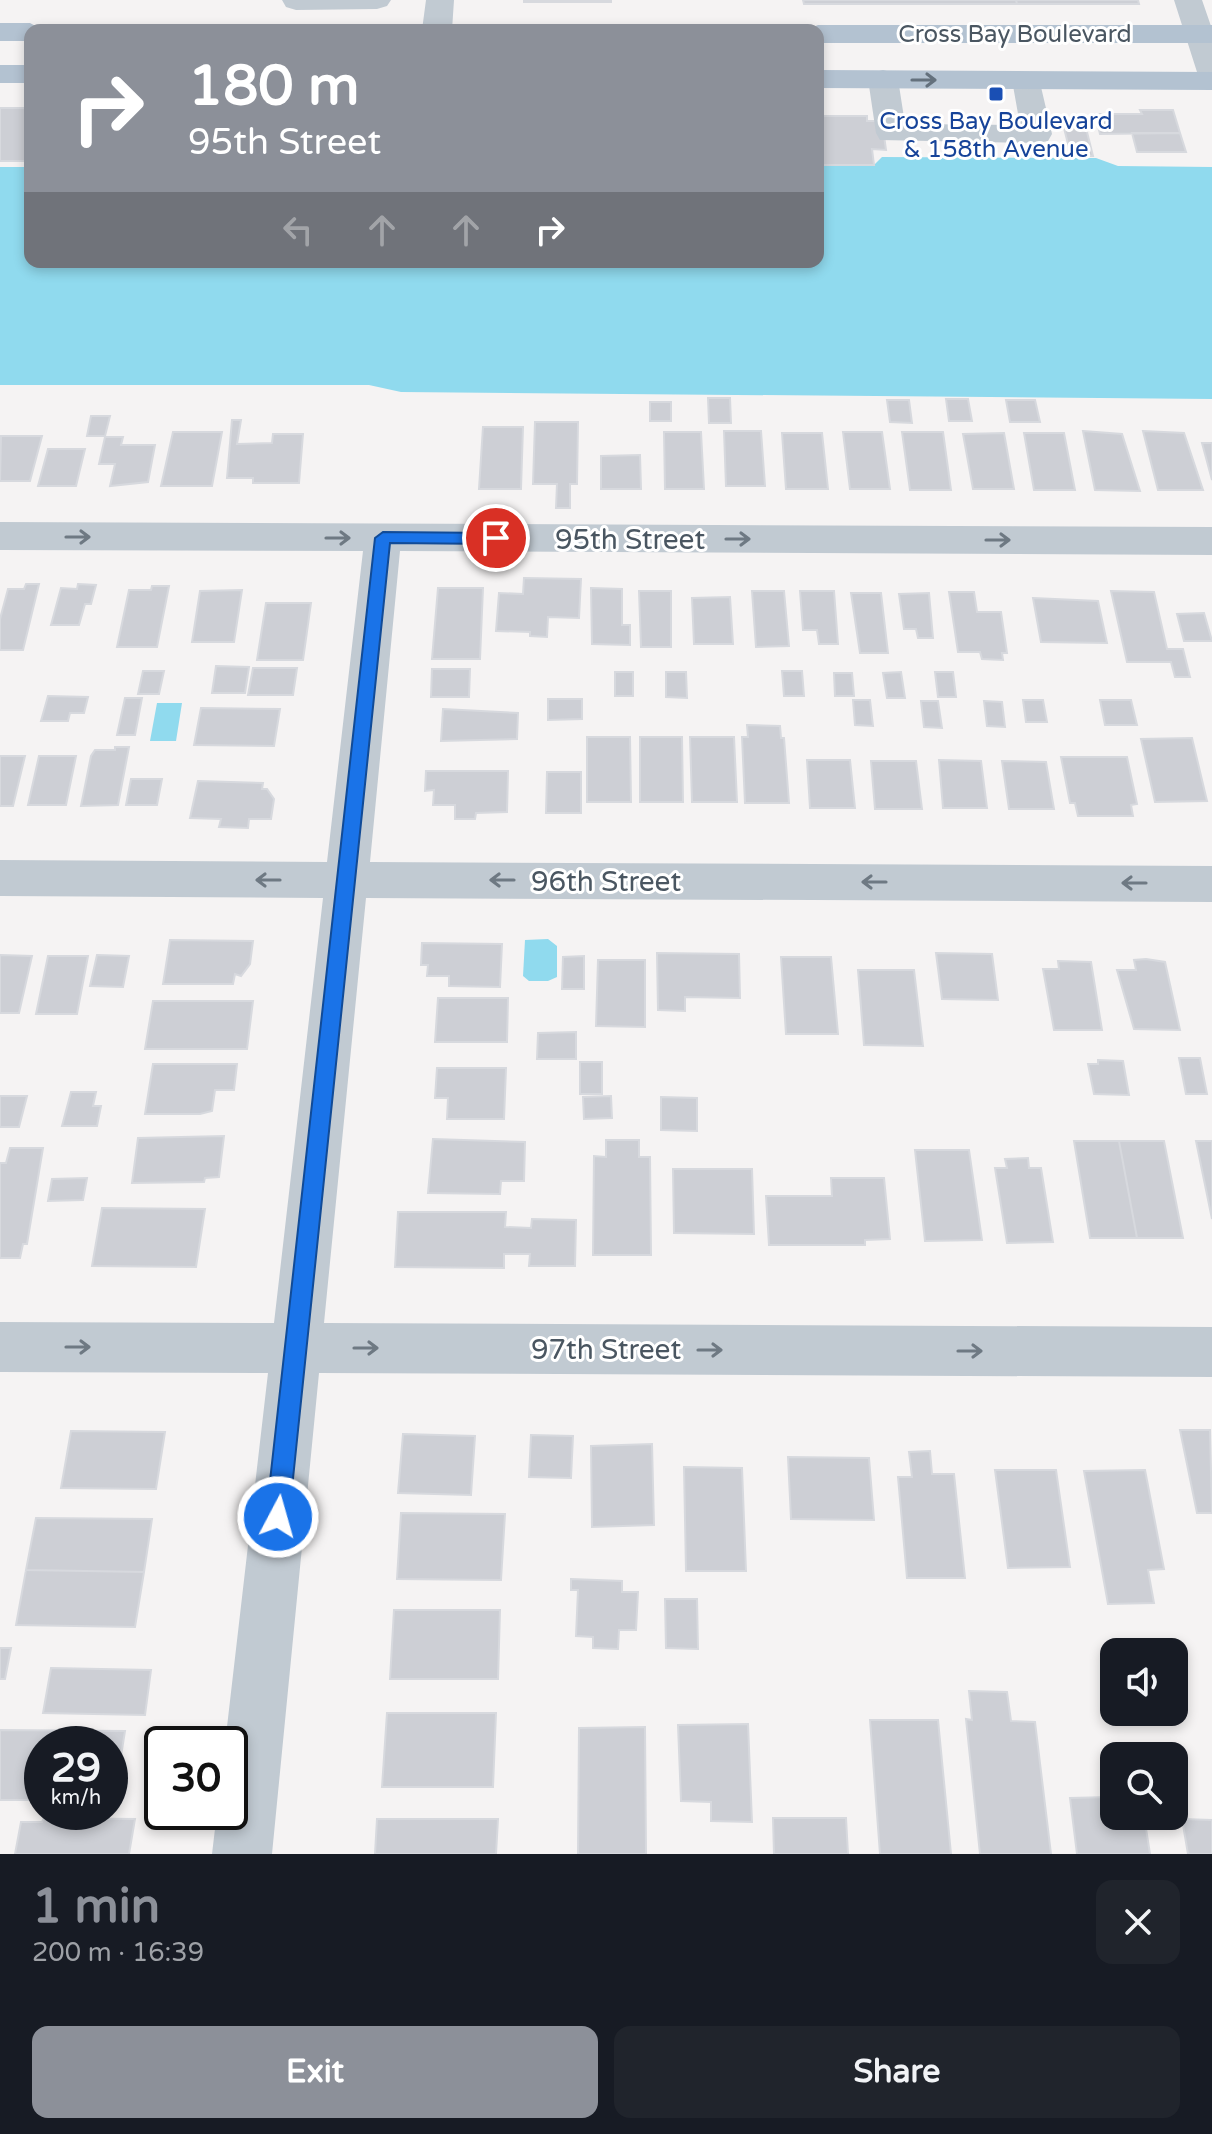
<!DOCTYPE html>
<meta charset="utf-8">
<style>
body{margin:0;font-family:"Varela Round",sans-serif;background:#20242c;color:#f1f3f6;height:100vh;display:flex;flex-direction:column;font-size:30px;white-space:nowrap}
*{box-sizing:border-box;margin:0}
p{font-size:26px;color:#9ea1a6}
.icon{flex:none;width:44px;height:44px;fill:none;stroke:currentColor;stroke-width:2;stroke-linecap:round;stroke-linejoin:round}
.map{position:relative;height:1854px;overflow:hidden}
.sheet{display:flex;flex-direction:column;background:#171b24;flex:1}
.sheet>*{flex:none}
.guide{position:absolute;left:24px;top:24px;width:800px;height:244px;border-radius:16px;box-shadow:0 4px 12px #0003;background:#8c9099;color:#fff;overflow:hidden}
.tools{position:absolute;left:1100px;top:1638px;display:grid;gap:16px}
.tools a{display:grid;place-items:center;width:88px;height:88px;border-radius:16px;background:#171b24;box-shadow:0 4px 12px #0003;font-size:40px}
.speed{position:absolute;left:24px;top:1726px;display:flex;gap:16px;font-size:40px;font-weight:700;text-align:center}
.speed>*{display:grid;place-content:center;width:104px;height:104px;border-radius:50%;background:#171b24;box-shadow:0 4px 12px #0003;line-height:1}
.speed small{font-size:20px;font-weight:400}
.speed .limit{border:4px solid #111;border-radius:12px;background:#fff;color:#111}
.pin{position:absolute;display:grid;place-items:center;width:68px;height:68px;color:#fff;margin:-34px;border:4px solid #fff;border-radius:50%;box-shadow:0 2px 8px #0007}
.me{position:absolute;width:88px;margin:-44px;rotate:6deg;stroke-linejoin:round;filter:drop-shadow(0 0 6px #0008)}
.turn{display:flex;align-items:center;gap:28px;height:168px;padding:0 32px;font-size:36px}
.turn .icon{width:104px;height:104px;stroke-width:2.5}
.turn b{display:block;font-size:56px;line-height:68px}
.lanes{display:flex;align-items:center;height:76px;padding:0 32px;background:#0003;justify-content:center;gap:40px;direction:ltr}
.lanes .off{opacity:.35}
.round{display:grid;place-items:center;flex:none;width:84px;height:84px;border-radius:16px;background:#20242c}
.overview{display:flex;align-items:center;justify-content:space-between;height:136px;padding:0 32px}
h1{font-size:48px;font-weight:700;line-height:60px;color:#8c9099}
.action{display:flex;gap:16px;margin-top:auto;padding:16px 32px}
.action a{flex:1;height:92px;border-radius:16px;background:#8c9099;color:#fff;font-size:32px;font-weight:700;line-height:92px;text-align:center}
.action a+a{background:#20242c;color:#f1f3f6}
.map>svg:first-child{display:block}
.water{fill:#90daee}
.building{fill:#cdcfd5;stroke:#d7d9de;stroke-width:2}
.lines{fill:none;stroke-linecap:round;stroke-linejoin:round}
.minor{fill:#c1cad2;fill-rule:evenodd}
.major{fill:#b3c2d1;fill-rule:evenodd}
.oneway{stroke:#64717d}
.oneway2{stroke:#6e7983}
.route{fill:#1a73e8;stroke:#114b97;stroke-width:2}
.transit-dot{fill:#1a4fb4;stroke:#fff;stroke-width:3}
.labels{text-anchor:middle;stroke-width:6;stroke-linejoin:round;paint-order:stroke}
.far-street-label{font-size:24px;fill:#4a5661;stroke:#fff}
.far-transit-label{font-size:24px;fill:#164399;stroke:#fff}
.street-label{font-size:28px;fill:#4a5661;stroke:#fff}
</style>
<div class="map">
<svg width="1212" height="1854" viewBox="0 0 1212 1854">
<rect width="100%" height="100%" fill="#f5f3f3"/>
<!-- water -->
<path class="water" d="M882,157l214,1 22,8 94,1v232l-811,-7 -32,-7h-369v-218h30v95h788v-97h56z
M157,703h25l-6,38h-26z
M548,939l9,7v31l-9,4h-19l-6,-5 2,-36z"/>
<!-- building -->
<path class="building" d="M524,0h87v2h-87z
M803,0h213l1,4h-213z
M1016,0h122l1,4h-122z
M0,108h30l-1,53h-29z
M1140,110h33l7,23 -80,1 -5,-20h47z
M818,116h49v5h15l4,29 -14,-1 2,16h-56z
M1063,124h22l8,32h-22z
M1132,133h48l6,19h-49z
M708,398h22l1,25h-22z
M946,399h22l4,22h-23z
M887,400h22l3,23 -22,-1z
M1006,400h29l5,22h-30z
M650,402h21v19h-21z
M91,416h19l-5,20h-18z
M232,420h9l-4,24 35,-1 1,-9h30l-4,49h-46v-5h-26z
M535,422h43l-1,62h-7v24h-14l1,-24h-24z
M483,427h40l-2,62h-42z
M724,431h37l4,55h-39z
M1083,431l39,3 18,57 -45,-1z
M1143,431l41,2 19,57h-45z
M173,432h49l-10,54h-51z
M664,432h37l3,57h-39z
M843,432h39l8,57h-40z
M902,432h41l8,58h-41z
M782,433h40l6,56h-42z
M1004,433l10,56h-41l-10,-55z
M1024,433h40l11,57h-41z
M1,436h41l-12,45h-30z
M105,437h18l-2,8h34l-7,37 -38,4 5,-22h-16z
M1202,443h10v37z
M48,449h37l-9,37h-38z
M640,455l1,34h-40v-33z
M524,578l57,1 -2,39 -31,-1 -1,20 -17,-1v-4l-34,-1 3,-38 24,1z
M26,584h13l-16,66h-23v-31l8,-30h16z
M78,584l18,1 -5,19h-6l-6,21h-28l10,-37 16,1z
M152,586h17l-12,61h-40l12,-57h22z
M438,588h45l-3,71h-48z
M591,588l31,1v36h8v20l-38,-1z
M242,590l-8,52h-42l8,-51z
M639,591h32v56h-30z
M752,591h32l5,55 -33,1z
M800,591h34l4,53h-19l-2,-14h-14z
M1111,591l43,1 13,57h16l7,28h-15l-4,-15h-44z
M949,592h25l3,20h24l6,41h-5l1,7 -21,-1 -2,-7h-22z
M851,593h30l7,60h-28z
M929,593l4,45h-15l-2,-9h-12l-5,-35z
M730,597l3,47h-39l-2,-46z
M1033,598l65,3 9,42 -66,-1z
M266,603h45l-8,57h-46z
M1204,613l8,28h-28l-7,-27z
M216,666l33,1 -4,26h-33z
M253,668h44l-4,27h-45z
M432,669h38l-1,28h-38z
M143,671h21l-5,23h-21z
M782,671h20l2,25h-20z
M615,672h18v24h-18z
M666,672h20l1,26 -21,-1z
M901,672l4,26h-18l-4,-25z
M935,672h18l3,25h-18z
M834,673h18l2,23h-19z
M48,696l40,1 -4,16h-14l-2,8h-27z
M125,698h17l-7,37h-18z
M548,699h34v20l-34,1z
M853,700h17l3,26 -18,-1z
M1023,700h20l4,22h-21z
M1100,700h31l6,25h-32z
M921,701h17l4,27 -18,-1z
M984,701l18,1 3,25 -18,-1z
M201,708l79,1 -6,37 -80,-1z
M443,709l75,4 -1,26 -76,2z
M747,725l33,1 1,12h3l5,65h-44l-3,-66h6z
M587,737h43l1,65h-44z
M640,737h42l1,65h-43z
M690,737h44l3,65h-45z
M1192,738l15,63 -52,1 -14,-63z
M115,747h14l-11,58 -37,1 10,-50 4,-6h20z
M0,756h25l-12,50h-13z
M39,756h37l-10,49h-38z
M1061,757h66l10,47 -6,1 2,11h-55l-3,-13h-5z
M807,760h43l5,48h-45z
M939,760l42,1 6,47h-44z
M871,761h45l6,48h-47z
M1002,761l44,1 8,47h-45z
M426,771h82l-1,41 -31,1 -1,6h-20v-14h-22l1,-15 -9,1z
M547,772h34v41h-35z
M131,779h31l-5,26h-31z
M198,781l65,2 -1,6h5l7,10 -3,20h-22l-1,9 -29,-1 2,-8 -31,-1z
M170,940l83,1 -3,23 -9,12 -6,-2 -2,10h-70z
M422,943l80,1 -2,43 -51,-1v-10h-22l1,-11h-7z
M657,953l82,1 1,44 -55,-1v14l-27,-1z
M936,953l56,1 6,46 -56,-1z
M0,955l32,1 -13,57h-19z
M97,955l32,1 -6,31 -33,-1z
M48,956h40l-11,58h-41z
M584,956v33h-22l1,-32z
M781,957h50l7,77h-52z
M1146,959l19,3 15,68 -46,-1 -17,-59h19l-2,-10z
M598,960h47v67l-49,-1z
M1058,961l33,1 11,68h-48l-11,-61h16z
M858,970h56l9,76 -59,-1z
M438,998h70l-1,44h-72z
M153,1001h100l-6,48h-102z
M576,1032v27h-39l1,-26z
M1179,1058h21l7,36h-21z
M1098,1060l25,1 6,34 -35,-1 -6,-30h10z
M580,1062h22v32h-22z
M153,1064h84l-3,26h-19l-3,21 -12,3h-55z
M437,1068h69l-2,51h-57l1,-21h-13z
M71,1092h25l-3,14h8l-4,20h-35z
M0,1096h27l-8,31h-19z
M611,1096l1,22 -28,1 -1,-22z
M661,1097l36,1v33l-36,-1z
M224,1136l-5,41 -14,1 -1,4 -72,1 6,-45z
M433,1139l92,3 -1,39h-23l-1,13 -72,-1z
M606,1140h33v17h11l1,98h-58l1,-99 12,1z
M1074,1141h45l18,97h-47z
M1119,1141h45l19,97h-46z
M1196,1141h16v78z
M10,1148h33l-16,96h-4l-3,14h-20v-95h6z
M915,1150h54l13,90 -57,1z
M1028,1158l1,10h12l12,74 -46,1 -12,-75h12l-2,-9z
M673,1169h79l2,65 -80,-1z
M87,1178l-4,22 -35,1 4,-22z
M831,1178h53l6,61 -25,1v5h-96l-3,-49h66z
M102,1208l103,1 -9,58 -104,-1z
M398,1212h108l-1,15 26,1 1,-9 44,1 -1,46h-46l1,-12h-26v14l-109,-1z
M1180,1430h30l2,83h-15z
M71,1431l94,1 -9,57 -95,-1z
M403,1434l72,2 -4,59 -73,-2z
M531,1435l42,1 -2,42 -42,-1z
M652,1444l2,81 -62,2 -1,-81z
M930,1451l2,23h22l11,104h-58l-9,-101h14l-3,-25z
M788,1457l81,1 5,62 -83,-1z
M684,1467l58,1 4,103h-60z
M995,1470h61l14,97 -62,1z
M1145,1470l19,99 -16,1 6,33 -46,1 -24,-133z
M401,1513l104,1 -4,66 -104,-1z
M36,1518l116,1 -8,53 -118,-2z
M26,1570l118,2 -9,55 -119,-2z
M571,1579l51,2v11h16l-2,38h-17l-1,19 -25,-1v-11l-17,-1 2,-46h-7z
M665,1599h32l1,50 -32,-1z
M394,1610h106l-2,69h-108z
M0,1648h11l-6,31h-5z
M51,1668l100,2 -6,45 -102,-2z
M969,1691l38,1 4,29 24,1 16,132h-71l-14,-135 6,1z
M387,1713h109l-3,74h-111z
M870,1720h68l13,134h-71z
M748,1724l4,98 -41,-1v-19l-30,-1 -3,-76z
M645,1727l1,127h-68l1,-126z
M0,1730l125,1 -11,69h-4v-56h-68v56h-42z
M1110,1797l4,25h31l5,32h-73l-7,-56z
M44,1818l91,1 -6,35h-114l6,-32h21z
M773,1818h73l2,36h-74z
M377,1819h121l-2,35h-121z
M1182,1819l30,1v34h-24z"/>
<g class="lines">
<!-- minor -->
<path class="minor" d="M282,0h109l-4,6 -10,3 -81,1 -10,-3z
M426,0h28l-2,30h-30z
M1174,0h28l10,29v52l-11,-3 -4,-6z
M883,70l11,3 4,6 7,45 115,1 -8,-45 4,-6h22l14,60 -4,7 -11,2 -157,-3 -4,-7 -8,-54 4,-6z
M0,522l1212,5v28l-812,-4 -30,311 842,4v36l-846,-4 -42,425 888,4v50l-893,-4 -47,481h-60l5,-42h13v-68h-5l43,-371 -268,-1v-50l274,1 49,-425 -323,-2v-36l327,2 36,-311 -363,-1z"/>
<!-- major -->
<path class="major" d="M0,23h30l13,7h-13v11h-30z
M818,25h394v18h-394v-13h-12z
M0,65h30v18h-30z
M818,70l394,2v18l-394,-2z"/>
</g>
<!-- one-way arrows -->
<defs><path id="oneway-shaft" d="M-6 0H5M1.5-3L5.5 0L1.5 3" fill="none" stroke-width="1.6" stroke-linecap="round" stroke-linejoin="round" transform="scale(2)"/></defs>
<use class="oneway" href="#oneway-shaft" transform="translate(924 80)"/>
<g class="oneway2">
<use href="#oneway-shaft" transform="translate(78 537)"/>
<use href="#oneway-shaft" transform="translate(338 538)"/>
<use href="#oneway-shaft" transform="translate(738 539)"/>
<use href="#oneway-shaft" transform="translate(998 540)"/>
<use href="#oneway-shaft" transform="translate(268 880) rotate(-180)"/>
<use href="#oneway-shaft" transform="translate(502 880) rotate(-180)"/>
<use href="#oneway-shaft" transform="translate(874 882) rotate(-180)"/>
<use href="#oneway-shaft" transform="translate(1134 883) rotate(-180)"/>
<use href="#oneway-shaft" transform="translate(78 1347)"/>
<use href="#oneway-shaft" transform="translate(366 1348)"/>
<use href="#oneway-shaft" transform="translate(710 1350)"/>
<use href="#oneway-shaft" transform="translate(970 1351)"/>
</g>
<!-- route -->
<path class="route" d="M383,532l113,1 8,5 -8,6 -106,-1 -101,974 -4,8 -7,4 -8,-4 -4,-8 109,-979z"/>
<!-- markers -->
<rect class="transit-dot" x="988" y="86" width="16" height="16" rx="4"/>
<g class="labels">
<!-- far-street labels -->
<g class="far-street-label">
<text x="1015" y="42">Cross Bay Boulevard</text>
</g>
<!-- far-transit labels -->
<g class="far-transit-label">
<text x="996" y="129">Cross Bay Boulevard<tspan x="996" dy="28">&amp; 158th Avenue</tspan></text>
</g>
<!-- street labels -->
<g class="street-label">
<text x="630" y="549">95th Street</text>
<text x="606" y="891">96th Street</text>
<text x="606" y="1359">97th Street</text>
</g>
</g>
</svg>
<div class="tools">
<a><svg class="icon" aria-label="sound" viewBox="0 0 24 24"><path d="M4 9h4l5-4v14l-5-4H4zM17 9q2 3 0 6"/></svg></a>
<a><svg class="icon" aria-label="search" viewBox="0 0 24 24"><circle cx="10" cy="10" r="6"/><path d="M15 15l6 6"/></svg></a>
</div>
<div class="speed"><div>29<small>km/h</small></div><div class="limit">30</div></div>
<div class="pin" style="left:496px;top:538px;background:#d93025"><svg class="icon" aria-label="arrive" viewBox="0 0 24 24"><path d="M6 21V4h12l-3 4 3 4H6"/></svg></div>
<svg class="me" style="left:278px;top:1517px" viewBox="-20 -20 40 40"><circle r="17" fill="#1a73e8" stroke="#fff" stroke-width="3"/><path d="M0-11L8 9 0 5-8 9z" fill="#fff"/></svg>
<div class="guide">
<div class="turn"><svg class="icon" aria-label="right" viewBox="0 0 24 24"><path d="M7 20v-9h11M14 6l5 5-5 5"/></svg><div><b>180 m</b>95th Street</div></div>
<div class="lanes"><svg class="icon off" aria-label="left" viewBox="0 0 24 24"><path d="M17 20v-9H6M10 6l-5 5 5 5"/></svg><svg class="icon off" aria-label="ahead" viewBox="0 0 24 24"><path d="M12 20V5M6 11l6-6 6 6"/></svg><svg class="icon off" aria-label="ahead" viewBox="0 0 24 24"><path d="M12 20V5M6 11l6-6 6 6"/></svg><svg class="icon" aria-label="right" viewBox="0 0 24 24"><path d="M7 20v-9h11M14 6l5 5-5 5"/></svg></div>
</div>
</div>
<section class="sheet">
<div class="overview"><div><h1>1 min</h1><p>200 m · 16:39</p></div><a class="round"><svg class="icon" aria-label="close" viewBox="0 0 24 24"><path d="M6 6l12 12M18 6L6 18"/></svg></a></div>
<div class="action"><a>Exit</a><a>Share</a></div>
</section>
